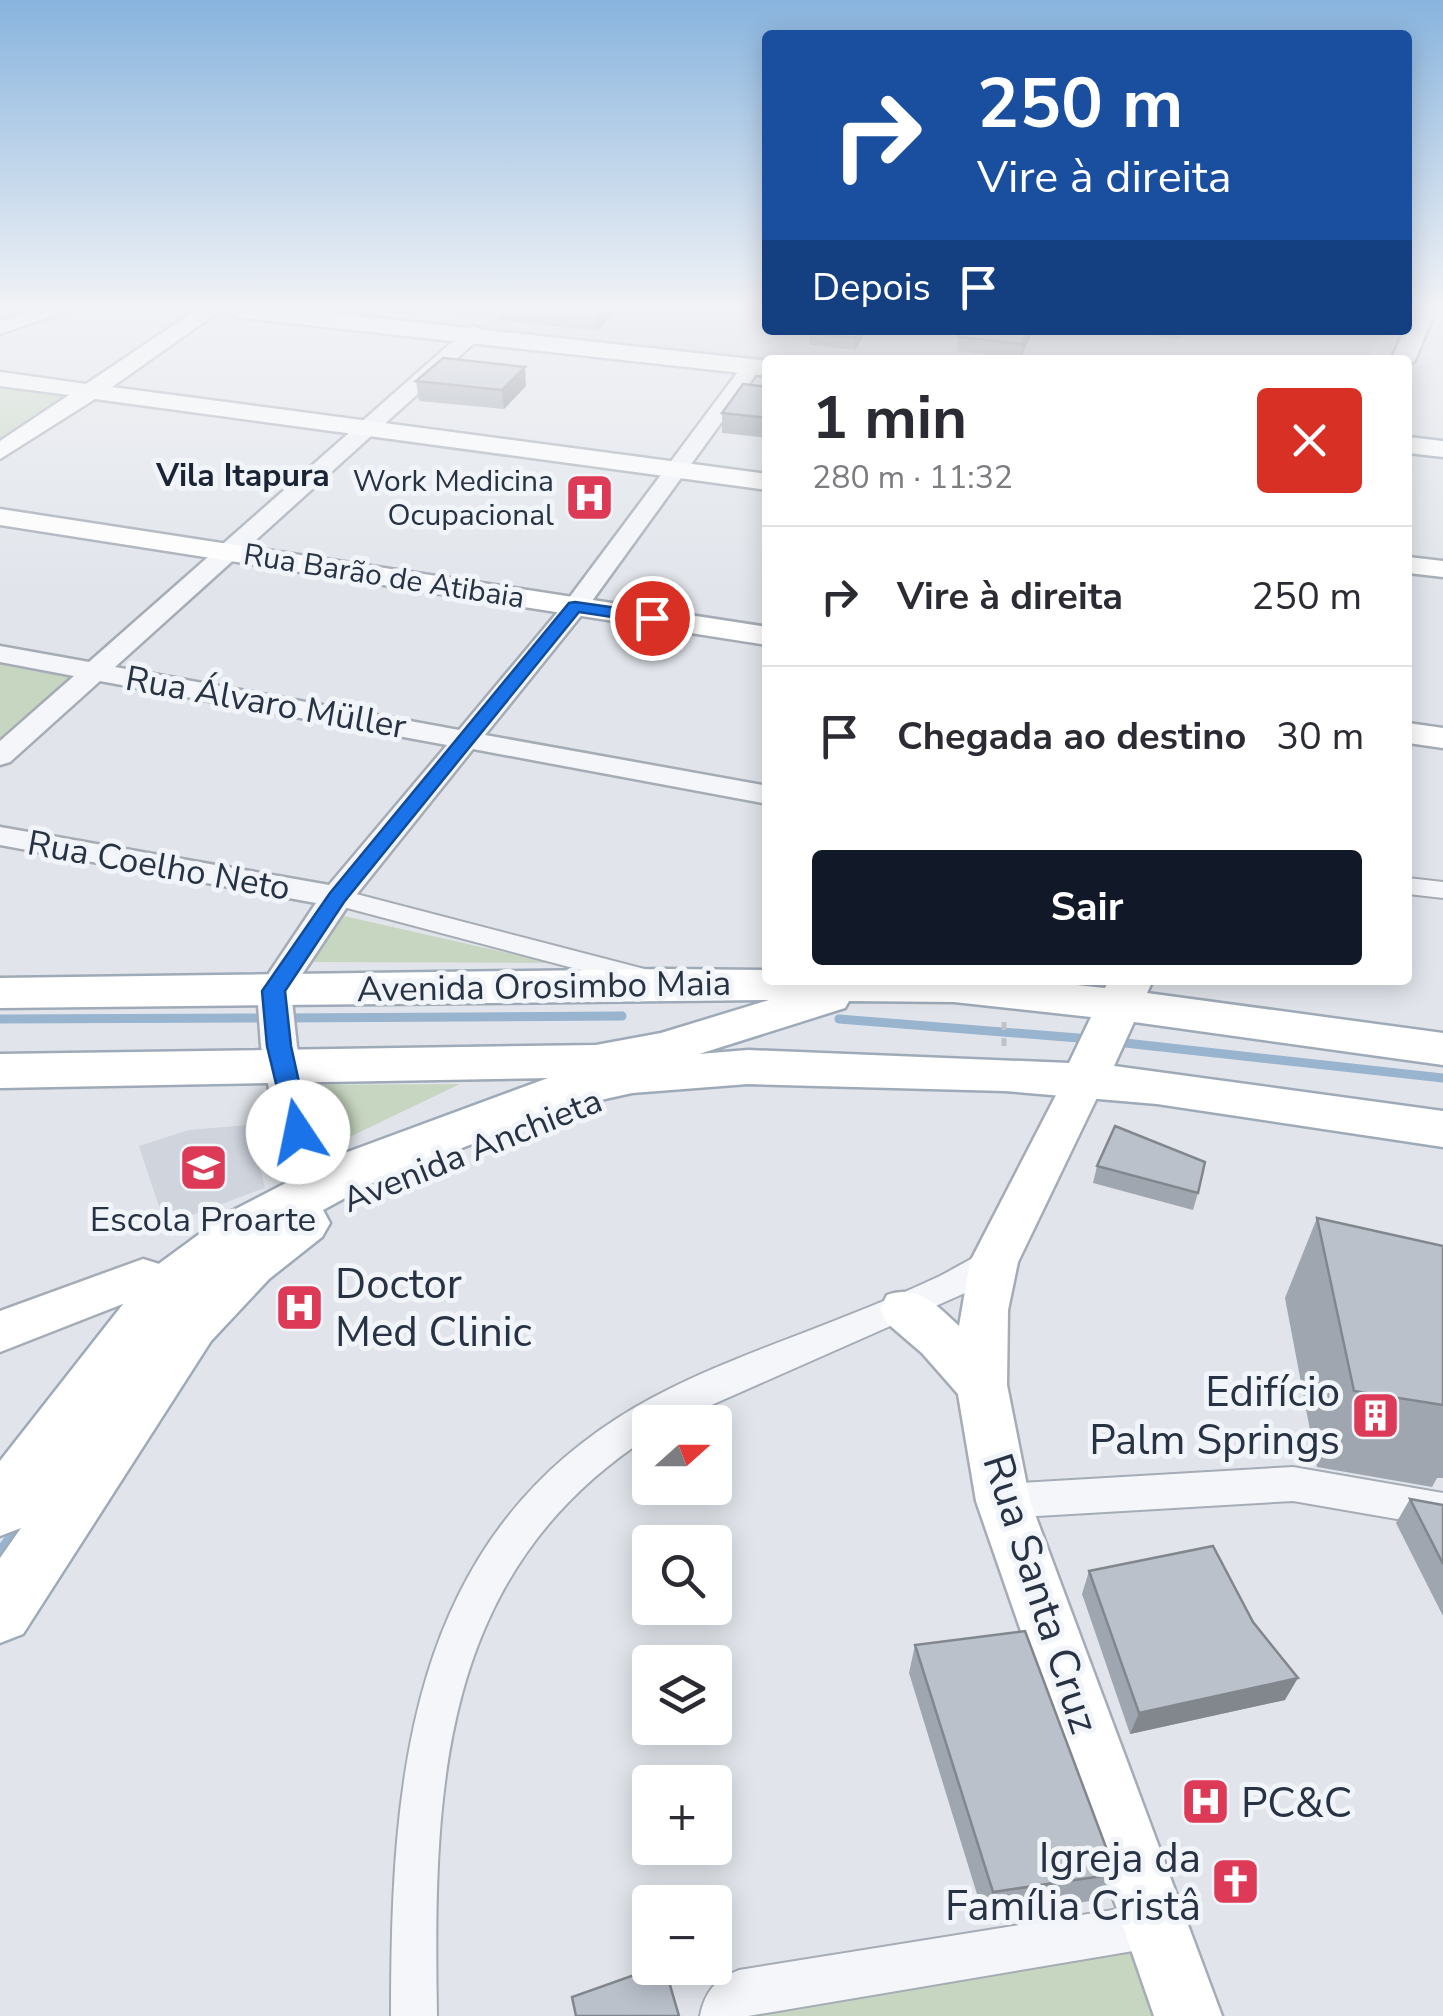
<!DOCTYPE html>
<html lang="pt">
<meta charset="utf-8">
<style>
body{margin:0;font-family:"Nunito Sans",sans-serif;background:#f2f2f3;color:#2b2b33;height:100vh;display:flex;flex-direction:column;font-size:38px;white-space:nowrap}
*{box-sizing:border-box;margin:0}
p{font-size:32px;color:#7c7c81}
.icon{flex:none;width:55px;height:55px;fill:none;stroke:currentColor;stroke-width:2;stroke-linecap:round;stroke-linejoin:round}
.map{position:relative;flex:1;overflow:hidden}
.details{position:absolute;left:762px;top:355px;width:650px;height:630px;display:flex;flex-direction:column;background:#fff;border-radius:10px;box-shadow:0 5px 25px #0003}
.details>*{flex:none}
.guide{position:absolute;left:762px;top:30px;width:650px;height:305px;border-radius:10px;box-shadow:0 5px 25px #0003;background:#1a4fa0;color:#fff;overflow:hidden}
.needle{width:65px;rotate:69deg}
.tools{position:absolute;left:632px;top:1405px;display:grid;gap:20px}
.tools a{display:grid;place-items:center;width:100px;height:100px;border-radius:10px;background:#fff;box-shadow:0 5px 25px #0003;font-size:50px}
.pin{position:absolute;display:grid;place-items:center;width:85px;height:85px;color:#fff;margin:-42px;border:5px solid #fff;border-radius:50%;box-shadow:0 2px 10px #0007}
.me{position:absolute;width:110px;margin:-55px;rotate:349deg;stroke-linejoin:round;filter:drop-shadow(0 0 8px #0008)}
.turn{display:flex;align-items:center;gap:35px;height:210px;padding:0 50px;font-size:45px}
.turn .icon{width:130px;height:130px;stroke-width:2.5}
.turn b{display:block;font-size:70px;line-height:85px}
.then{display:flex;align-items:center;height:95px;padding:0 50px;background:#0003;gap:20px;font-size:38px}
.round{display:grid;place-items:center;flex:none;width:105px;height:105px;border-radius:10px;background:#f2f2f3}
.headline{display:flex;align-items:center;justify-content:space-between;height:170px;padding:0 50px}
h1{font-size:60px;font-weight:700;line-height:75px}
.cta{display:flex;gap:20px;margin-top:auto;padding:20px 50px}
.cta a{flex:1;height:115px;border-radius:10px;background:#111827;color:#fff;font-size:40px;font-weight:700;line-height:115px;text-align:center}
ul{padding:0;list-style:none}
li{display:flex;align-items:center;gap:30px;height:140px;padding:0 50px;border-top:2px solid #e1e1e2}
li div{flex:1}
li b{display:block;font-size:38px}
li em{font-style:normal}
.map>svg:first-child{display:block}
.built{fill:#cfd4dd}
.green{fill:#c7d6c1}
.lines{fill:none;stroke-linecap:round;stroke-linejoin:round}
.stream-far1{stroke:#98b4cf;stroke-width:9}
.stream{stroke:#98b4cf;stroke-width:14}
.minor-casing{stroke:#a5acb6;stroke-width:4}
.tertiary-casing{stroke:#a5acb6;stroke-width:5}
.secondary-casing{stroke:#a5acb6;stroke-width:5}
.primary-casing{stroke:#9faab8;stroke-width:5}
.path{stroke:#bfc3ca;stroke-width:5;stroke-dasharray:8 8;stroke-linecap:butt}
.minor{fill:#f4f6f9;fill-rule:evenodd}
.tertiary{fill:#f4f6f9;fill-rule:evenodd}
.secondary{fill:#fff;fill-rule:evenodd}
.primary{fill:#fff;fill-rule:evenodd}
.wall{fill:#a0a6af}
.shaded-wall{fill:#82878e}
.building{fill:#bac1cb;stroke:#82878e;stroke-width:2.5}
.route{fill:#1a73e8;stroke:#114b97;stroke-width:2.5}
.labels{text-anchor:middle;stroke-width:10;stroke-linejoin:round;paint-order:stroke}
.far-poi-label{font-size:30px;fill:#273345;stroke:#f1f4f8;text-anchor:end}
.far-street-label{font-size:30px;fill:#273345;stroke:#f1f4f8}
.far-quarter-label{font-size:32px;font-weight:bold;fill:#1a2435;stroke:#f1f4f8}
.street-label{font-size:35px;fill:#273345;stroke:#f1f4f8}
.poi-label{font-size:35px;fill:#273345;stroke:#f1f4f8}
.near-poi-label{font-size:42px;fill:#273345;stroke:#f1f4f8;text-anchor:start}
.near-street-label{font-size:42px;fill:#273345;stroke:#f1f4f8}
</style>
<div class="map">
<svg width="1443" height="2016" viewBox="0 0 1443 2016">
<rect width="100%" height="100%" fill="#e1e5eb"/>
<!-- built -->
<path class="built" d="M464,310h303l1,20h614l-14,30h-600l-1,4 -320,-38z
M249,1125l16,63 -100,37 -26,-79 50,-16z"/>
<!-- green -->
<path class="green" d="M0,384l76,10 -76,49z
M0,662l77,14 -77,69z
M344,916l208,47 -242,-1z
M460,1084l-144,69 -17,-68z
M1154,1923l33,93h-463z"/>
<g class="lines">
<!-- stream-far1 -->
<path class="stream-far1" d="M283,1018l339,-2
M0,1019l267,-1
M839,1019l252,20
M1116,1042l327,36"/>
<!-- stream -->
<path class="stream" d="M0,1555l25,-34"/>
<defs>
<path id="minor" d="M1408,878l35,4v16l-35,-4z
M337,889l319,83 10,3 3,6 -3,6 -10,3 -328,-87 -4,-6z
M994,1249l11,4 5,9 -5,9 -40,22 -292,129h-23v14c-212,137 -217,354 -213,580h-46c0,-235 16,-474 243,-608 67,-39 143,-64 215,-93 31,-12 61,-25 91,-39 18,-9 35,-21 54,-27z
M1293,1467l150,26v34l-150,-26 -290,17 -13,-5 -5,-12 5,-12 13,-5z
M1157,1903l16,6 6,16 -6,16 -16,6 -409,69h-48c5,-25 16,-37 39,-46z"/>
<path id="tertiary" d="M475,326l9,6 -2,4 -367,331 344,63 107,-128 180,-241h14v8l-176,243 -99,123 283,51v18l-295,-55 -124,155 -58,87 6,55 31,145 -6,11 -14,4 -14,-4 -6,-11 -27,-145 -4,-55 59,-88 -316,-58v-18l329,58 118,-140 -347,-64 -90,81 -10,3v-24l74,-65 -74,-14v-16l89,16 379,-334z"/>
<path id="secondary" d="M36,310h33l-69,24v-13z
M196,310h25l-109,77 656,87v16l-673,-91 -95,60v-18l69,-46 -69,-9v-14l86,12z
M0,509l768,118v18l-768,-120z
M1408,557l35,4v16l-35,-4z
M1408,723l35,5v20l-35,-5z
M1084,1066l15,4 6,11 -87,181 -10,48 -1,75 23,116 192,515h-68l-178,-515 -18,-107 -36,-41 -35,-30 -7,-14 7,-14c32,-11 50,11 72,31l11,-64 99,-192z
M143,1259l42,13 7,14 -7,14 -17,5 -30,-7 -138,54v-41z"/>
<path id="primary" d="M225,310h79l464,51v15l-532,-59z
M1413,310h23l-21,50 -7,6v-6h-17z
M1408,437l35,4v16l-35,-4z
M667,969l101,1v10h261l76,8 4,-8h44l-6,13 296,40v32l-309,-43 -20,44 329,45v36l-286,-43 -152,-13 -257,-7 -116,9 -63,14 -191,73 -55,30 7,13 -8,14 -53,42 -58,62 -188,293 -23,9v-85l21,-30 -21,8v-75l149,-190 79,-58 114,-59 206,-76 -548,10v-34l596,-9 65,-12 108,-33 -769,8v-30zM849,1001l105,1 137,15 -22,46 -321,-13 -49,4 146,-46z"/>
</defs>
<!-- minor casing -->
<use href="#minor" class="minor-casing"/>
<!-- tertiary casing -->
<use href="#tertiary" class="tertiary-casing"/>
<!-- secondary casing -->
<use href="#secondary" class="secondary-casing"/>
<!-- primary casing -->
<use href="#primary" class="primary-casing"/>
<!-- path -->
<path class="path" d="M1004,1022v29"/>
<!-- minor -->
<use href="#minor" class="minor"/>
<!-- tertiary -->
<use href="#tertiary" class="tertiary"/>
<!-- secondary -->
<use href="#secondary" class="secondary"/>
<!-- primary -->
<use href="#primary" class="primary"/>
</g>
<!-- wall -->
<path class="wall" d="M498,310h119l-20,21 -98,-11z
M812,330h55l-12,20 -45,-5v-12z
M1034,330l-14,29 -63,-8 1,-14z
M1095,330h88l-3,9z
M416,381l110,5 -22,23 -85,-8z
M768,387v51l-46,-5v-20z
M1097,1166l101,27 -5,17 -100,-27z
M1317,1218l126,28v232h-6l-5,9 -115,-20 -32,-169z
M1410,1499l33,6v111l-47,-93z
M1089,1571l196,129 -155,34 -48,-140z
M915,1645l201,229 -13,25 -119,18 -75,-244z"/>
<!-- shaded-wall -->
<path class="shaded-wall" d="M596,310h21l-20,21z
M860,330h7l-12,20v-12z
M1029,330h5l-14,29 2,-15z
M525,367l1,19 -22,23 -2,-19z
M1298,1678l-13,22 -155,34 9,-21z"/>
<!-- building -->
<path class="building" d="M812,330h48l-5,8 -45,-5z
M960,330h69l-7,14 -64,-7z
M443,358l82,9 -23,23 -86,-9z
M743,384l25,3v31l-46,-5z
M1115,1126l90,36 -7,31 -101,-27z
M1317,1218l126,28v159l-89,-14z
M1410,1499l33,6v59z
M1213,1546l40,76 45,56 -159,35 -50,-142z
M1025,1631l91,243 -123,18 -78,-247z
M654,1968h11l14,48h-103l-4,-19z"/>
<!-- sky -->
<linearGradient id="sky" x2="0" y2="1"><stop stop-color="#88b4de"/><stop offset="0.52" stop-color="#f2f3f6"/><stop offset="1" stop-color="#f2f3f6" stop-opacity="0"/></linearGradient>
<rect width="1443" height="593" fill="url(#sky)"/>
<!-- route -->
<path class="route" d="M575,602l77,11 8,5 -8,5 -73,-11 -235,290 -59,89 6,55 19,86 -3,6h-18l-22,-92 -5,-55 68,-98 239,-290z"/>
<!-- icons -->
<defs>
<symbol id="hospital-square" viewBox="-11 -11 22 22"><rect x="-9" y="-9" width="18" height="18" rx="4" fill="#dc3a56" stroke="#f1f4f8"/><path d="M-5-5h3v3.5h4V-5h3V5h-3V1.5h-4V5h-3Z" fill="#fff"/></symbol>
<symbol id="university-square" viewBox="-11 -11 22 22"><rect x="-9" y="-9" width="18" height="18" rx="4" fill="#dc3a56" stroke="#f1f4f8"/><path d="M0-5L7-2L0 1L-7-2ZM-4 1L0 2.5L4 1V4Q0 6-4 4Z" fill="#fff"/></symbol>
<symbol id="building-square" viewBox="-11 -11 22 22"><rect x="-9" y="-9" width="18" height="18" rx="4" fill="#dc3a56" stroke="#f1f4f8"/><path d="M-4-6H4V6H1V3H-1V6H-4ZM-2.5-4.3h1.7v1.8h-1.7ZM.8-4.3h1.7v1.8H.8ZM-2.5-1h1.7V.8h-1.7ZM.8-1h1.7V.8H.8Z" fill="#fff"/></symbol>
<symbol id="church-square" viewBox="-11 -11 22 22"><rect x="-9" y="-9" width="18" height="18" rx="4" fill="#dc3a56" stroke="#f1f4f8"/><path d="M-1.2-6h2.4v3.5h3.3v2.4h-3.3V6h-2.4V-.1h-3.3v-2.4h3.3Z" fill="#fff"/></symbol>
</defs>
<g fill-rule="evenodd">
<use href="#hospital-square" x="562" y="470" width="55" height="55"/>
<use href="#university-square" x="176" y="1140" width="55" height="55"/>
<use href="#hospital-square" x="272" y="1280" width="55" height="55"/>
<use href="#building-square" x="1348" y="1388" width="55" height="55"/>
<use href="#hospital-square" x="1178" y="1774" width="55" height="55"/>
<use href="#church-square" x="1208" y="1854" width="55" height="55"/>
</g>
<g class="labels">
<!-- far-poi labels -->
<g class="far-poi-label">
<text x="554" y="491">Work Medicina<tspan x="554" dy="34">Ocupacional</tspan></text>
</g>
<!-- far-street labels -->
<g class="far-street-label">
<text transform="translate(384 576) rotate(9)" y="10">Rua Barão de Atibaia</text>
</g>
<!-- far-quarter labels -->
<g class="far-quarter-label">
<text x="243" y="486">Vila Itapura</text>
</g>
<!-- street labels -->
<g class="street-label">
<text transform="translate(266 702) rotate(10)" y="12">Rua Álvaro Müller</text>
<text transform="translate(159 865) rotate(10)" y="12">Rua Coelho Neto</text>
<text transform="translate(544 986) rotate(-1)" y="12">Avenida Orosimbo Maia</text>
<text transform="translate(472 1150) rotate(-22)" y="12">Avenida Anchieta</text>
</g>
<!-- poi labels -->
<g class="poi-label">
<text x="203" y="1231">Escola Proarte</text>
</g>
<!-- near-poi labels -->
<g class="near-poi-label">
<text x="335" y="1298">Doctor<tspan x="335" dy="48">Med Clinic</tspan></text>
<text x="1340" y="1406" text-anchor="end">Edifício<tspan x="1340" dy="48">Palm Springs</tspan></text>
<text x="1241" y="1817">PC&amp;C</text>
<text x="1201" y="1872" text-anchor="end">Igreja da<tspan x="1201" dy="48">Família Cristâ</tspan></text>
</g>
<!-- near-street labels -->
<g class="near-street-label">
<text transform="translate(1042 1593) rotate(72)" y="15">Rua Santa Cruz</text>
</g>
</g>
</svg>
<div class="tools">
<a><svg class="needle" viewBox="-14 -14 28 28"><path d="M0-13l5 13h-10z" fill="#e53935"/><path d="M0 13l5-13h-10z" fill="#7c7c81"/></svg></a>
<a><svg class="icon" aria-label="search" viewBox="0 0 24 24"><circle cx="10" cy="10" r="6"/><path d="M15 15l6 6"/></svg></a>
<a><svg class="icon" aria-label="layers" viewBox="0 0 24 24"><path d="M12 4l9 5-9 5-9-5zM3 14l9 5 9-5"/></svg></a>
<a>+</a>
<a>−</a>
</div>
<div class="pin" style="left:652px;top:618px;background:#d93025"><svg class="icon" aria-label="arrive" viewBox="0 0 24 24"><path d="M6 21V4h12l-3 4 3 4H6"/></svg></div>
<svg class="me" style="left:298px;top:1132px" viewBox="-20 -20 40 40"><circle r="19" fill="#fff"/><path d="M0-13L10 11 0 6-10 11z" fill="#1a73e8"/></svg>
<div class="guide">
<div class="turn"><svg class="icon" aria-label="right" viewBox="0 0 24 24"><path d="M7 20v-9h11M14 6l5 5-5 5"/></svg><div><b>250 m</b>Vire à direita</div></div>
<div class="then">Depois<svg class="icon" aria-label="arrive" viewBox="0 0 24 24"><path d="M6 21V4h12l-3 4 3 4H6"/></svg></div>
</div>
<section class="details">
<div class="headline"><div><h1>1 min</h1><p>280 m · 11:32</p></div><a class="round" style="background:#d93025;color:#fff"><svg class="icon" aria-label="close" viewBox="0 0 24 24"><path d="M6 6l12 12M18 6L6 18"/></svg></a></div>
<ul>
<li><svg class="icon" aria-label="right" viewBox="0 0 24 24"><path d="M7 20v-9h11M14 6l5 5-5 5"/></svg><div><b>Vire à direita</b></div><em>250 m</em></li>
<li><svg class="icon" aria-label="arrive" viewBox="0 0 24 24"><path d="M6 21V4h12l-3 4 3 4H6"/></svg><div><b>Chegada ao destino</b></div><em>30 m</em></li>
</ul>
<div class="cta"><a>Sair</a></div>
</section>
</div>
